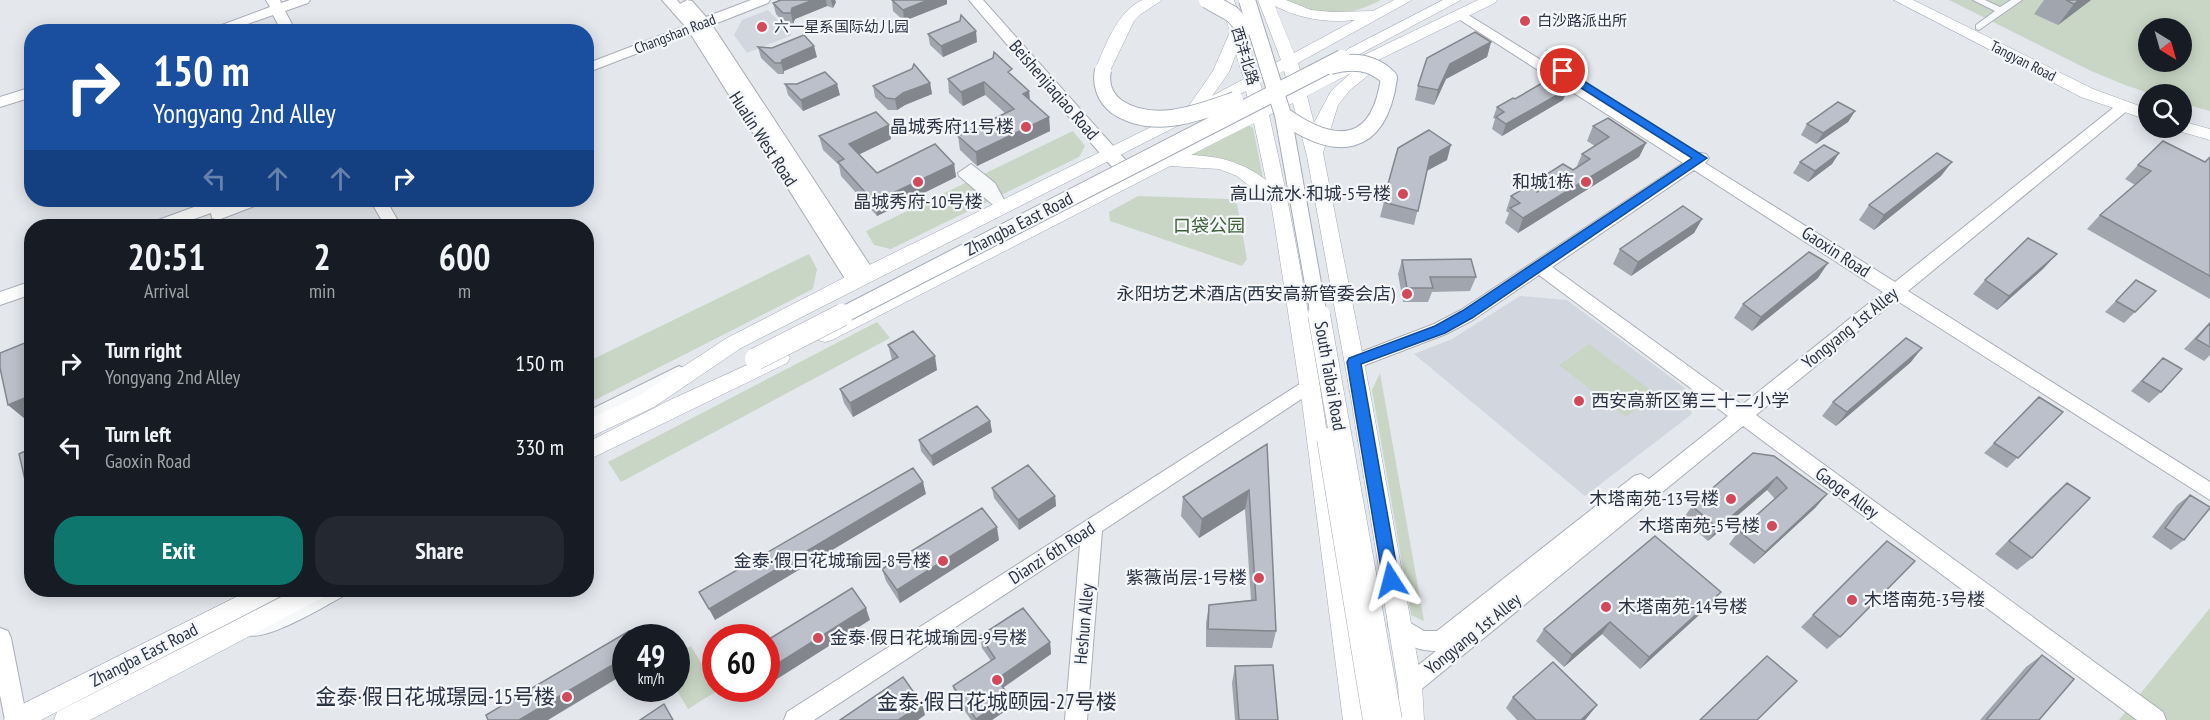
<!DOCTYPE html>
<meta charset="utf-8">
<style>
body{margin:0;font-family:"PT Sans Narrow","Noto Sans SC",sans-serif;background:#242831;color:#f1f3f6;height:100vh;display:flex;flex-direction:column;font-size:22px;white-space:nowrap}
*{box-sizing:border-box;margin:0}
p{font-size:20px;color:#9ea1a6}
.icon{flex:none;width:33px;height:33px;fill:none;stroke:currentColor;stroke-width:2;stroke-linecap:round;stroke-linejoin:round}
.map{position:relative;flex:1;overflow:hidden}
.side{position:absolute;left:24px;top:219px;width:570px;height:378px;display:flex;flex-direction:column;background:#171b24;border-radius:24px;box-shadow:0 3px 15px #0003}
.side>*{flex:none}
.banner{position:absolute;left:24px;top:24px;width:570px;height:183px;border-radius:24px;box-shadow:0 3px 15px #0003;background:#1a4fa0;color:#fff;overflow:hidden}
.needle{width:39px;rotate:143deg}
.tools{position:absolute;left:2138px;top:18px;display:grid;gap:12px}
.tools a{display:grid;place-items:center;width:54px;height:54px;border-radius:50%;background:#171b24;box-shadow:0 3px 15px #0003;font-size:30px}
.speed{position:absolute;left:612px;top:624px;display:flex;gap:12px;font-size:30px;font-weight:700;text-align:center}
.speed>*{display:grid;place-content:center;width:78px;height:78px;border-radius:50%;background:#171b24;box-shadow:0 3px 15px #0003;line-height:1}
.speed small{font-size:15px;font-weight:400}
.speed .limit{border:9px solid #d22;background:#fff;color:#111}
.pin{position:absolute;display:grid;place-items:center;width:51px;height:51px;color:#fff;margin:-26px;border:3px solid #fff;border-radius:50%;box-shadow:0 2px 6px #0007}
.me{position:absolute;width:66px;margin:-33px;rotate:351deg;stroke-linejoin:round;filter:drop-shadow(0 0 4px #0008)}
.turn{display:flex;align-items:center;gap:21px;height:126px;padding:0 30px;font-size:27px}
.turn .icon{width:78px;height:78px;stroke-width:2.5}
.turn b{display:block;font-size:42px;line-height:51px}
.lanes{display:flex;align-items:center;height:57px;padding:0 30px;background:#0003;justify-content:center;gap:30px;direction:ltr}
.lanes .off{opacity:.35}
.eta{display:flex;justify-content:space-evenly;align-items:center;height:102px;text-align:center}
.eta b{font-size:36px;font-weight:600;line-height:42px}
.action{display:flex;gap:12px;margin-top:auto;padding:12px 30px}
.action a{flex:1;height:69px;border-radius:24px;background:#0f766e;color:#fff;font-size:24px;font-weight:600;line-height:69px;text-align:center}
.action a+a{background:#242831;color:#f1f3f6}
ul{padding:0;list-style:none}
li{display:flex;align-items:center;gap:18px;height:84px;padding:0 30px}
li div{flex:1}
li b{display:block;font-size:22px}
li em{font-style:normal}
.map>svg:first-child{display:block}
.built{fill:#d2d6de}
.green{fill:#c9d6c5;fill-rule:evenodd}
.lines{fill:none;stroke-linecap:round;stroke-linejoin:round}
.street-casing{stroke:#a9aeb7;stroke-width:2}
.secondary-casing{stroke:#a9aeb7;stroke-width:2}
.primary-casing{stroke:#a3abb8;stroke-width:1}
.street{fill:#f7f8fa;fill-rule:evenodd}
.secondary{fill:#fff;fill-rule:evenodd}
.primary{fill:#fff;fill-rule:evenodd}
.primary-bridge-far1-casing{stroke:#a3abb8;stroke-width:18;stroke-linecap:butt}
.primary-bridge-casing{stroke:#a3abb8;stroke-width:23;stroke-linecap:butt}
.primary-bridge-far1{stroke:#fff;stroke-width:16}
.primary-bridge{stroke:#fff;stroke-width:22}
.wall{fill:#a1a5ae}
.shaded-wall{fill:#83868d}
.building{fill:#bbc0ca;stroke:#83868d;stroke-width:1.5}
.route{fill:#1a73e8;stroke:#114b97;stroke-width:1.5}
.poi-dot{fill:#d1495b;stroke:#f4f6f9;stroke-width:2}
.labels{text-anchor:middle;stroke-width:4.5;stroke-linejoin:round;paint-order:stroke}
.far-poi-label{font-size:15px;fill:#2b3445;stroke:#f4f6f9;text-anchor:start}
.far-street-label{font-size:15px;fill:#2b3445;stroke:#f4f6f9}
.street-label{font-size:18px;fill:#2b3445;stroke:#f4f6f9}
.poi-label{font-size:18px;fill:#2b3445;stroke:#f4f6f9;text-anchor:end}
.park-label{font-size:18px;fill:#3f6138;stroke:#f4f6f9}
.near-poi-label{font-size:21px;fill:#2b3445;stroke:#f4f6f9;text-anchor:end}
</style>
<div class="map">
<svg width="2210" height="720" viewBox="0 0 2210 720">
<rect width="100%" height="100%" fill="#e4e7ec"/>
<!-- built -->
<path class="built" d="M768,10l24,25 -45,18 -13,-18 8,-15z
M1520,296l47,4 118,88 7,26 -107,82 -171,-142 38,-15z"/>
<!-- green -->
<path class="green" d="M1287,0h94c-33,17 -61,19 -94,0z
M1949,0h261v111l-29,-8v-9h-29l-27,-9 -36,-15zM2148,28h33v34h-33z
M1248,125l5,3 10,50 -24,-14 -51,-8z
M1073,131l12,15 -6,11 -188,92 -17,-4 -8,-14z
M1138,196l90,3 9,5 10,55 -5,7 -132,-45 -1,-9z
M809,254l8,15 -4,20 -226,115v-42z
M877,322l13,16 -269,144 -13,-20z
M1589,344l67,50 -30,23 -67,-52z
M1380,373l44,248 -13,-6 -39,-225z
M2210,608v112h-91z
M691,646l26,45 -29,18 -12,-20v-34z"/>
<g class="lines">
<defs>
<path id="street" d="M1973,0h12l15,7 11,-7h11l-43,30 -3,-1v-4l19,-14z
M971,164l24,19 13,24 -1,3h-8l-40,-34 -1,-3z
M679,366l4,2 2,3 -2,3 -97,49v-11z
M329,590h20l-2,4c-19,10 -80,48 -99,41l-2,-5 2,-5 24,-6z"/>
<path id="secondary" d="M266,0h14l1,3 9,-3h20l-2,3 -23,8 11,21h-14l-9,-17 -48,17h-22l67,-25z
M662,0h15l3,4 7,-4 5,1 14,16 45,-17h19l-2,3 -56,22 161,245 2,4 -2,4 -11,1 -1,6 -6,2 -6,-2 -159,-252 -104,40v-9l99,-38z
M969,0h14l155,174 2,4 -2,4h-12l-22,-24z
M1462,11l232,144 7,-2 5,1 3,4 -4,5 190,119 223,-178h10l2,3 -2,3 -220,181 302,191v18l-314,-200 -140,115 407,297 3,8h-29l-394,-294 -325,266 -8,3 -8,-3 -3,-7 3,-7 34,-27c-18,0 -40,-8 -48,-25l3,-7 8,-3 25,15h13l197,-155 7,-2 8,5 79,-63 -189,-141 -66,45 -27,14 -86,33 -6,2 -6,-2 -3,-5 3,-5 86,-33 27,-14 222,-147 -226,-145 -2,-3zM1694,170l189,122 -141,113 -190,-138z
M32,87v10l-32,10v-10z
M213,200h49l-2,4 -42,16 -6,-2 -1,-5 -37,13h-23l2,-4z
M370,200h16l15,26h-16z
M32,281v13l-32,11v-13z
M1309,378l6,2 3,5 -3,5 -213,141 -15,189h-22l15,-175 -266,175h-30l3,-8z
M0,628l8,3 3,7 16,82h-22l-5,-25z"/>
<path id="primary" d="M1142,0h20l-21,14 -7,7 -25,52h-12l-2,-3c11,-25 21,-57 47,-70z
M1220,0h14l23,72 24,-12 -23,-60h28l25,10 21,2 41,-1 21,-11h18l-114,63 6,21 174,-84h19l-2,3 -127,62 6,4 -2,3 -22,18 -12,15 -15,48 48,245 51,287 2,35h-24l-2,-35 -47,-287 -44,-242 -14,-53 -24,12c46,198 69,403 98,605h-24l-40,-311 -28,-182 -4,-24 -34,-27 -18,-7 -49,-3 -338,174 -7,2 -7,-2 -3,-5 3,-5 433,-219 -5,-20 -505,257 -87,59 -68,32v-18l54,-26 87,-57 134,-69 325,-159 27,-39 17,-39zM1275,6c25,13 52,17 80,14l-61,33zM1236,54l8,25 -32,17 17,-24zM1284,71l6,20 -24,12 -6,-20zM1351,73l-20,18 -17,32 -7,-27zM1254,123l12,57c-22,-17 -46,-24 -75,-25z
M1443,0h18l-103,55h-10l-3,-3 3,-3z
M1894,0h19l180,89 55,20v11l-67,-23z
M2181,121l29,8v11l-35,-10 -1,-2h7z
M780,350l7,3 3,5 -3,5 -201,98v-18l84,-43z
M250,590h32l-3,7 -238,123h-37l3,-8z
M295,590h32l-3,7 -234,123h-36l3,-8z"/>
</defs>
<!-- street casing -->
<use href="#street" class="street-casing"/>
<!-- secondary casing -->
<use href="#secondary" class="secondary-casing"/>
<!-- primary casing -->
<use href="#primary" class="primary-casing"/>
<!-- street -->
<use href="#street" class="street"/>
<!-- secondary -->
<use href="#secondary" class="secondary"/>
<!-- primary -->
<use href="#primary" class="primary"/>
<defs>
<path id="primary-bridge-far1" d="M1207,0l25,14 13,14
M1247,0l36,115 36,202
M1103,70c-3,15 2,28 14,37 37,24 81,6 118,-7
M1283,115c53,38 96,35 106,-37 -17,-17 -37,-18 -59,-12
M839,317l503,-259"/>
<path id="primary-bridge" d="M1319,315l72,405
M756,359l86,-44
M1328,439l46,281"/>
</defs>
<!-- primary-bridge-far1 casing -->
<use href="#primary-bridge-far1" class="primary-bridge-far1-casing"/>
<!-- primary-bridge casing -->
<use href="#primary-bridge" class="primary-bridge-casing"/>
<!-- primary-bridge-far1 -->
<use href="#primary-bridge-far1" class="primary-bridge-far1"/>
<!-- primary-bridge -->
<use href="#primary-bridge" class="primary-bridge"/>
</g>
<!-- wall -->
<path class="wall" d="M781,0h54l1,2 -3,6 -6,-2 -32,13 -2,5h-8l-9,-10 -3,-11z
M892,0l55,4 -43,17 -11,-10z
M2044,0h47l-33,25 -24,-11z
M928,34l49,8 -34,15 -13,-12z
M1491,42l-4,15 -41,22 -12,26 -19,-5 3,-14z
M758,47l59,10 -33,14v3h-6l-17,-16z
M1012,76l17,15 1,9 19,17 1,14 -73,35 -17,-16 -2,-14 47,-23 -20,-18 -22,11 -14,-13 -1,-14z
M930,83l2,11 -27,11 -8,5h-9l-13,-13 -2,-11z
M785,84l55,11 -37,16 -15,-16z
M1515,99l48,1 -61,36 -10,-7 3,-10 -2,-1 4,-11z
M1855,111l-7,11 -32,22 -15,-9 6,-11z
M1593,126l53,17 -7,14 -121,76 -13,-10 4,-10 -3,-2 5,-15 26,-4 5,-3 5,-15 26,-4 3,-2 6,-14 13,-8 -8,-5z
M819,136l72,3 -32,15 18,19 77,-9 2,13 -79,39 -36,-40 -2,-11 -16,-15z
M1398,148l49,12 -20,11 -13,54 -34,-8z
M1839,153l-7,11 -24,18 -15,-9 7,-11z
M2210,157v142l-123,-70 13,-14 35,-30 -10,-6 13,-14 67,-3z
M1941,176l-67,54 -15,-10 10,-15z
M1702,219l-8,14 -63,43 -18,-12 7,-15z
M1402,260l74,17 -6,14 -38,1 -4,10h-25l-5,-28z
M2044,268l-47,42 -24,-16 12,-14z
M1818,278l-66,53 -18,-13 9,-14z
M2136,280l-1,32 -11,11 -19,-11z
M2210,322v33l-6,6 -20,-12z
M888,345l49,25 -84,47 -9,-14 -4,-14 52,-29z
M2163,358l-2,34 -12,11 -18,-12 21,-22z
M1911,362l-75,64 -14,-10 11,-14z
M2063,412l-56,56 -23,-15 10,-10z
M990,421l2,11 -59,34 -12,-15 -2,-11z
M1267,444l9,187 -4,17 -66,-1v-24l3,-18 42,-5 -6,-91 -46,29 -18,-22 2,-19z
M1753,453l74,41 -12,14 -61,56 -25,-20 10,-13 36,-32 -8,-9 -59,51 -25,-22 9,-13z
M2067,483l-35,75 -15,12 -22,-16 57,-58z
M992,488l63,8 1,10 -37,24 -25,-32z
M2190,495l-6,45 -13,10 -19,-13 25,-32z
M999,540l-99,63 -14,-22 -4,-12z
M1887,541l-47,96 -13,12 -26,-22z
M1710,605l-70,64 -38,-35 -38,33 -28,-26 8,-12z
M980,636l70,6 1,12 -48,34 8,19 -19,13h-21l-16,-23 -2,-11 38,-25 -9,-13z
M2042,655l-3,65h-59l46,-53z
M1235,666l43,54h-43l-3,-37z
M1513,697l84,8 -12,15h-68l-11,-12z"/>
<!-- shaded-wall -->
<path class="shaded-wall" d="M813,0h13l1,6 -32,13 -2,5 -2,-11 1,-5z
M831,0h4l1,2 -3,6z
M928,0h19v4l-43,17 -1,-11z
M2079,0h12l-33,25 16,-21z
M976,31l1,11 -34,15 -2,-11z
M1491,42l-4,15 -41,22 -12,26 4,-15 12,-26z
M814,46l3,11 -33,14v3l-3,-11 1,-3z
M984,82l1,13 -22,11 -2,-14z
M930,83l2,11 -27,11 -8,5 -2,-11 8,-6z
M837,84l3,11 -37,16 -2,-11z
M1568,89l-5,11 -61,36 4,-12z
M1029,91l1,14 -7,-11z
M1855,111l-7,11 -32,22 7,-11z
M1049,117l1,14 -73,35 -1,-14z
M889,125l2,14 -39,19 -3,-14z
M1646,143l-7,14 -121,76 5,-15z
M1451,145l-4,15 -21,11 4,-14z
M1839,153l-7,11 -24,18 7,-11z
M1952,162l-11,14 -67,54 10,-15z
M954,164l2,13 -79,39 -3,-14z
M1702,219l-8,14 -63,43 7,-14z
M2057,254l-13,14 -47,42 12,-14z
M1828,263l-10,15 -66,53 9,-14z
M1922,348l-11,14 -75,64 11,-14z
M935,356l2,14 -84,47 -3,-14z
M32,395v21l-7,3 -17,-14z
M990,421l2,11 -59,34 -2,-10z
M1777,477l-10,13 -59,51 10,-13z
M923,482l3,12 -211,126 -6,-11z
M1249,490l-4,19 -46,29 3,-19z
M1827,494l-12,14 -61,56 11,-12z
M1055,496l1,10 -37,24 -1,-10z
M997,527l2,13 -99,63 -3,-13z
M1721,592l-11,13 -70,64 9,-12z
M866,608l4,12 -104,66v-15z
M1610,622l-8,12 -38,33 8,-12z
M1050,642l1,12 -53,37 -1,-12z
M626,657v16l-78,47h-29z
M1009,696l2,11 -19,13h-16v-1z
M922,704l3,11 -7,5h-20z
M1597,705l-12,15h-4z"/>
<!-- building -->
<path class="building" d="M781,0h32l-21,8 -1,5h-8l-10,-10z
M892,0h36l-25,10z
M2066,0h13l-5,4z
M961,15l15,16 -35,15 -13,-12 32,-13z
M1475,32l16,10 -41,22 -12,26 -20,-4 9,-28z
M804,35l10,11 -32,14 -1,3h-6l-17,-16 14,1z
M994,52l18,17 -4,3 21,19 -6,3 26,23 -73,35 -18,-16 56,-27 -30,-27 -23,10 -13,-13 45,-21z
M914,64l16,19 -27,10 -8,6 -9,-1 -13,-12 39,-17z
M825,72l12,12 -36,16 -16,-16h12z
M1544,82l7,5 7,-5 10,7 -62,35 -10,-7 8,-5 -7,-5 16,-9 2,1z
M1838,102l17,9 -32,22 -16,-9z
M876,112l13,13 -40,19 28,29 58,-29 19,20 -80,38 -36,-40 6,-3 -25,-23z
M1608,118l38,25 -123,75 -13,-10 10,-5 -9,-7 17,-10 9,6 18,-11 -8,-7 16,-10 10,6 17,-11 -8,-5 27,-17 -16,-11z
M1429,130l22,15 -21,12 -12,54 -35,-9 15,-54z
M2163,141l42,21 5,-5v119l-110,-61 51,-44 -13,-6z
M1824,145l15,8 -24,18 -15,-9z
M1937,153l15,9 -68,53 -15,-10z
M1683,206l19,13 -64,43 -18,-13z
M2028,238l29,16 -48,42 -24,-16z
M1809,252l19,11 -67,54 -18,-13z
M1471,259l5,18h-46l3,11h-26l-5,-28z
M2136,280l20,11 -21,21 -19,-11z
M2210,323v24l-14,-8z
M913,331l22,25 -85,47 -10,-14 58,-32 -10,-12z
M1906,338l16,10 -75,64 -14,-10z
M32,340v55l-24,10 -8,-37v-15z
M2163,358l19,11 -21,23 -19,-11z
M2039,397l24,15 -45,46 -24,-15z
M977,406l13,15 -59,35 -12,-16z
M1267,444l9,187 -68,-2 1,-24 47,-5 -7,-110 -47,29 -19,-22z
M32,448v62l-13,-56z
M1753,453l21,3 53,38 -62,58 -26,-21 48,-43 -10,-11 -59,51 -26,-22z
M1028,465l27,31 -37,24 -26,-32z
M913,468l10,14 -214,127 -10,-17z
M2067,483l23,15 -58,60 -23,-17z
M2190,495l20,12v1l-26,32 -19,-12z
M982,508l15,19 -100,63 -15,-21z
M1655,536l66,56 -72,65 -39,-35 -38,33 -28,-26z
M1887,541l28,20 -75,76 -27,-22z
M852,588l14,20 -100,63v-30z
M1023,608l27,34 -53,37 12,17 -33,23 -23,-33 42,-28 -15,-22z
M629,631l4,7h-7v19l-107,63h-31l-2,-5z
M2042,655l32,24 -35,41h-53z
M1767,656l30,25 -40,39h-57z
M1553,662l44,43 -16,15h-45l-23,-23z
M1273,665l5,55h-39l-4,-54z
M903,677l19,27 -24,16h-58z
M664,704l9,16h-33z"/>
<!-- route -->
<path class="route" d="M1563,68l144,90 -235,160 -27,15 -84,31 38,216 -3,5 -5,2 -6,-2 -2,-5 -36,-218 2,-4 86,-32 27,-15 230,-153 -133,-84v-5z"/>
<!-- markers -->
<g class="poi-dot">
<circle cx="1525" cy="21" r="6"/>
<circle cx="762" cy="27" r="6"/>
<circle cx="1026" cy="127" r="6"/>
<circle cx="918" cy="182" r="6"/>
<circle cx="1586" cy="182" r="6"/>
<circle cx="1403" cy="194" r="6"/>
<circle cx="1407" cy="294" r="6"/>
<circle cx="1579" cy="401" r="6"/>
<circle cx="1731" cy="499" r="6"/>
<circle cx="1772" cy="526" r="6"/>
<circle cx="943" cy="561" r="6"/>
<circle cx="1259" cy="578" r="6"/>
<circle cx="1852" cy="600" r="6"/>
<circle cx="1606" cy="607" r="6"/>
<circle cx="818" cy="638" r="6"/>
<circle cx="997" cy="680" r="6"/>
<circle cx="567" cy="697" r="6"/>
</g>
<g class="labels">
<!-- far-poi labels -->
<g class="far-poi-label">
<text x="1537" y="26">白沙路派出所</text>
<text x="774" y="32">六一星系国际幼儿园</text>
</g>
<!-- far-street labels -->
<g class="far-street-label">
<text transform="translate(675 34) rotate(-21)" y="5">Changshan Road</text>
<text transform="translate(1245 56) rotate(73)" y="5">西沣北路</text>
<text transform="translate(2023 61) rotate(27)" y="5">Tangyan Road</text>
</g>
<!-- street labels -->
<g class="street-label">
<text transform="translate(1054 90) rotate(49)" y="6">Beishenjiaqiao Road</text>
<text transform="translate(763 139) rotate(57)" y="6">Hualin West Road</text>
<text transform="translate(1019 224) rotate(-27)" y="6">Zhangba East Road</text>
<text transform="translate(1836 252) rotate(33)" y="6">Gaoxin Road</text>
<text transform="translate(1850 328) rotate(-39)" y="6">Yongyang 1st Alley</text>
<text transform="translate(1330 376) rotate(80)" y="6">South Taibai Road</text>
<text transform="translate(1847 493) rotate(36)" y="6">Gaoge Alley</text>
<text transform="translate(1052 553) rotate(-33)" y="6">Dianzi 6th Road</text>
<text transform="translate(1084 624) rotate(-85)" y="6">Heshun Alley</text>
<text transform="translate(1473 634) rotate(-39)" y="6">Yongyang 1st Alley</text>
<text transform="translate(144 655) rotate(-27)" y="6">Zhangba East Road</text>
</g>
<!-- poi labels -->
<g class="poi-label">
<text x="1014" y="133">晶城秀府11号楼</text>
<text x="1574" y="188">和城1栋</text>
<text x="1391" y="200">高山流水·和城-5号楼</text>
<text x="918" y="208" text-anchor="middle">晶城秀府-10号楼</text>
<text x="1395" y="300">永阳坊艺术酒店(西安高新管委会店)</text>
<text x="1591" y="407" text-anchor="start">西安高新区第三十二小学</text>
<text x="1719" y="505">木塔南苑-13号楼</text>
<text x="1760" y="532">木塔南苑-5号楼</text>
<text x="931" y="567">金泰·假日花城瑜园-8号楼</text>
<text x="1247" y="584">紫薇尚层-1号楼</text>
<text x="1864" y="606" text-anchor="start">木塔南苑-3号楼</text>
<text x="1618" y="613" text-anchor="start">木塔南苑-14号楼</text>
<text x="830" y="644" text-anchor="start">金泰·假日花城瑜园-9号楼</text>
</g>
<!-- park labels -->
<g class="park-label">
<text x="1209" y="232">口袋公园</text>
</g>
<!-- near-poi labels -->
<g class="near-poi-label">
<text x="555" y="704">金泰·假日花城璟园-15号楼</text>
<text x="997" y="709" text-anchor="middle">金泰·假日花城颐园-27号楼</text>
</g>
</g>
</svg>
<div class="tools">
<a><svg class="needle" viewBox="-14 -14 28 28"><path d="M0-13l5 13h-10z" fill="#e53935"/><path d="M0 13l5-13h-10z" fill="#9ea1a6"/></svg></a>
<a><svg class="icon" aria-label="search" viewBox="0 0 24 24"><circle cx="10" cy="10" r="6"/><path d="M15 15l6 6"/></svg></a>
</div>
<div class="speed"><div>49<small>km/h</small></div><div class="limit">60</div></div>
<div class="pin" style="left:1563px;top:71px;background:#d93025"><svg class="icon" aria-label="arrive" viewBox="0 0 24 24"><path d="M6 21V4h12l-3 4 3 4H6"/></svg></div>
<svg class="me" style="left:1391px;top:580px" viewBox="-20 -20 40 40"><path d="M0-17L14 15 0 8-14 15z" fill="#1a73e8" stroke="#fff" stroke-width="4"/></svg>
<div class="banner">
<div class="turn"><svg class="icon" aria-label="right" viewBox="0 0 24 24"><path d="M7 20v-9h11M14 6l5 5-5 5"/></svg><div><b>150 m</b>Yongyang 2nd Alley</div></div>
<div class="lanes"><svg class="icon off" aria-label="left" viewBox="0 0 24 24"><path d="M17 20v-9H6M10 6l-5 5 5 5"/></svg><svg class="icon off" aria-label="ahead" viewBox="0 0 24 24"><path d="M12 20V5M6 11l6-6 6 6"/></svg><svg class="icon off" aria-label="ahead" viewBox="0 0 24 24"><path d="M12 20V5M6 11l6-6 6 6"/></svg><svg class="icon" aria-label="right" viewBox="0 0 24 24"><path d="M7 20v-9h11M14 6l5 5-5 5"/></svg></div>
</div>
<section class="side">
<div class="eta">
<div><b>20:51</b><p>Arrival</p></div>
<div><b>2</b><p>min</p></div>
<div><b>600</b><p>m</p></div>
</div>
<ul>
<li><svg class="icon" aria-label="right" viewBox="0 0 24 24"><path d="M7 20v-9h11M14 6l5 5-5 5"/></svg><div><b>Turn right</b><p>Yongyang 2nd Alley</p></div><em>150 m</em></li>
<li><svg class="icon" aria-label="left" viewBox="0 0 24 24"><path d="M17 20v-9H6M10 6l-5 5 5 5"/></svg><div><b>Turn left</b><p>Gaoxin Road</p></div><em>330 m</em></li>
</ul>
<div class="action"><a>Exit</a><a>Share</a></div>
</section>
</div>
